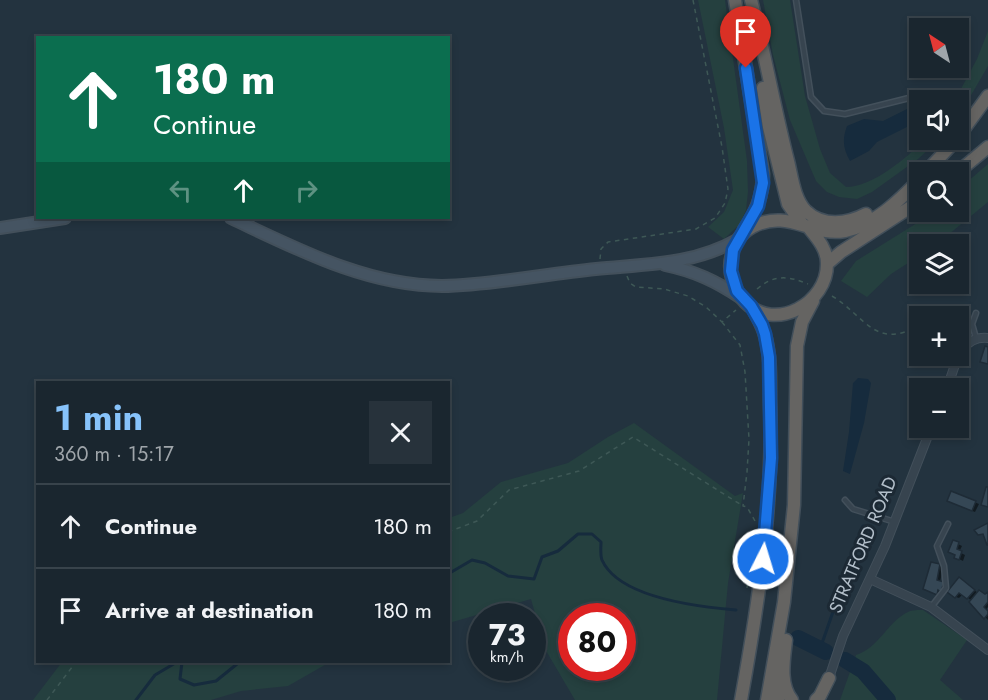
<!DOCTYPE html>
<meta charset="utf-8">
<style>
body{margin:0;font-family:Jost,sans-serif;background:#27323b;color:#f1f3f6;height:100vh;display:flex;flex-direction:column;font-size:22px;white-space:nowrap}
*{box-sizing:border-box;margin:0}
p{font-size:20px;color:#9fa5aa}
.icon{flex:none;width:33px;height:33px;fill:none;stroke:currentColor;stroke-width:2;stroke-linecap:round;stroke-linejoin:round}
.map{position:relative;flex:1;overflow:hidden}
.sheet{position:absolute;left:36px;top:381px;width:414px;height:282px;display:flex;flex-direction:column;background:#1a262f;border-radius:0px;box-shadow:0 3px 9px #0003,0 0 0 2px #38434b}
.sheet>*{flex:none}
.guide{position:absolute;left:36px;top:36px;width:414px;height:183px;border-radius:0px;box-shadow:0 3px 9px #0003,0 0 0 2px #38434b;background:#0b6e4f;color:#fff;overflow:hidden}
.needle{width:39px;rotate:324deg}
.controls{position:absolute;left:909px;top:18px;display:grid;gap:12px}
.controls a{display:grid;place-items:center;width:60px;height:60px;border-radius:0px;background:#1a262f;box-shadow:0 3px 9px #0003,0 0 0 2px #38434b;font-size:30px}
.speed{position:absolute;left:468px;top:603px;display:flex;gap:12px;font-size:30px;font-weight:700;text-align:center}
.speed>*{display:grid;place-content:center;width:78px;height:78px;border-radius:50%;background:#1a262f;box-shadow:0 3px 9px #0003,0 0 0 2px #38434b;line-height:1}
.speed small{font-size:15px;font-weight:400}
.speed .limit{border:9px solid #d22;background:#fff;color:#111}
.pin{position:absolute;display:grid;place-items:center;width:51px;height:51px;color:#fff;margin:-62px -26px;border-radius:50% 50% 50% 0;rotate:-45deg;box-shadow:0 0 6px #0007}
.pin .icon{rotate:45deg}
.me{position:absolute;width:66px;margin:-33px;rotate:5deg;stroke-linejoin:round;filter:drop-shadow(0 0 4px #0008)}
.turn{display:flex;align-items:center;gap:21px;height:126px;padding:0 18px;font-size:27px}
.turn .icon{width:78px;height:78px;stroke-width:2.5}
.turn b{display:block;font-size:42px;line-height:51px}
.lanes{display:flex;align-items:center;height:57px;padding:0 18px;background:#0003;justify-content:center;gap:30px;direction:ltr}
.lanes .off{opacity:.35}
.round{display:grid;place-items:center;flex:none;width:63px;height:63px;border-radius:0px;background:#27323b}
.head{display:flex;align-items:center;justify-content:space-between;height:102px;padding:0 18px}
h1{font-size:36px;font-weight:700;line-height:45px;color:#87c3fb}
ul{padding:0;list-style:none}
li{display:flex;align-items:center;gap:18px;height:84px;padding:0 18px;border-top:2px solid #38434b}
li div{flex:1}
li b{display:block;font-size:22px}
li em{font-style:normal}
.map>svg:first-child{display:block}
.green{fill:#25403f;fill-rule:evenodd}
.water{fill:#162b3d}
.shadow{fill:#0007}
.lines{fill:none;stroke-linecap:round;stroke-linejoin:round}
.stream{stroke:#162b3d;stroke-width:3}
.river{stroke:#162b3d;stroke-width:16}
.building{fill:#354755;stroke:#1e2b36;stroke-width:1.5}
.service-casing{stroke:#43505b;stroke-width:7}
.minor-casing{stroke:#43505b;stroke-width:10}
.secondary-casing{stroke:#43505b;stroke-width:14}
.trunk-casing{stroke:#424f5a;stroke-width:15}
.path{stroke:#3e5856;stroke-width:1.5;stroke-dasharray:4.5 4.5;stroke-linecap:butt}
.service{stroke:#37444f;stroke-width:4}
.minor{stroke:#37444f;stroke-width:8}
.secondary{stroke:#455462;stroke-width:10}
.trunk{stroke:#656462;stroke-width:12}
.route-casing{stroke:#114b97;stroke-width:15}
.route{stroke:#1a73e8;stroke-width:10}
.labels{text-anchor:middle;stroke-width:6;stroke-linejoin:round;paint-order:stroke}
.street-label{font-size:18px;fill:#b3bfca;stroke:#1c2934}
</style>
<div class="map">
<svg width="988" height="700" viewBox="0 0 988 700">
<rect width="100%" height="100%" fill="#23333f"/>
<!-- green -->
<path class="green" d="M698,0h27l22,161 1,31 -2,18 -6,14 -16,15 -16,-12 16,-15 9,-22 -9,-62z
M763,0h27l15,96 15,53 10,24 16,14c26,0 61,-29 78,-47h15l-21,19 -46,33 -15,7 -18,-2 -12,-5 -11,-11 -26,-61 -17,-65z
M988,31v35l-29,50 -1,-16h-3l22,-41z
M988,164v38l-51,42h-17l-1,12 -28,18 -24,23 -26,-16 15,-20 61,-38 14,-11h27l1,-23z
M634,423l101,73 8,-3 -15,90 -11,117h-142l-30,-51 -14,-50 -82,24v-105l14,-5 38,-31 67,-19 40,-26zM622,616v52h-50v-52z
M923,610l44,30 -27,40 23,20h-123l16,-45c23,-7 31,-33 52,-43 4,-2 11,-2 15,-2z
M62,662h268l-42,24 -47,5 -30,9h-178z"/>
<!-- water -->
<path class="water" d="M909,108l8,14 -40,20 -8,9 -19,10c-7,-13 -8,-21 -3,-35l17,-7 19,2z
M858,378l10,1 3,4 -7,40 -14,51 -7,-3 6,-39 4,-49z"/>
<!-- shadow -->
<path class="shadow" d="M952,493l27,11 -4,8 -23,-9z
M954,542l8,4 -3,6 6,3 -2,6 -4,-2z
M940,566l3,2 -3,14 7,3 -7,10 -15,-7z
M962,581l16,12 8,3 2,-2v13l-2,3 2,2v8l-17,-18 1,-1 -9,-7 -4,4 -3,-1z"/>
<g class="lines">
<!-- stream -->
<path class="stream" d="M448,574l24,-14 13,3 23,13 26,3 8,-22 16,-6 20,-17h14l9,8c0,5 -1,13 1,18 17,38 98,47 134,50
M820,649l43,-123
M182,662l-2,17 14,6 22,-4 21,-17 -1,-2
M136,700l19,-25 22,-13"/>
<!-- river -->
<path class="river" d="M798,638l28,14
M845,660l18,11 25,29"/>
</g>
<!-- building -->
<path class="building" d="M985,346l3,1v17l-8,-2z
M986,487h2v20l-7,-2z
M951,491l25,10 -4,10 -25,-10z
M988,523v22h-1l-4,-11 -5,1 -4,-5z
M953,540l6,2 -2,7 5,2 -3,9 -5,-2 1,-3 -7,-3z
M931,562l9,2 -3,16 7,2 -3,10 -3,-2 -1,5 -14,-6z
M959,577l16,13 -8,9 -8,-6 -4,5 -8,-6z
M979,590l6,4 3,-2v10l-4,5 4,4v3l-4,5 -15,-17z"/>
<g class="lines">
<defs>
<path id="service" d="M796,0l15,97 13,14 21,3 64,-16
M976,338l-4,-14 4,-11
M845,500l8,9 42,13
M932,606l14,-18 -2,-22 -7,-20 11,-22"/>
<path id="minor" d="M947,388c8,-20 12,-53 41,-50
M870,579l61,28 57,43
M829,678l14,-42 42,-90 46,-118"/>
<path id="secondary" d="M231,218c66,31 136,68 211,68 51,-1 103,-12 154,-17 50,-5 96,-4 141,-29
M0,228l65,-10
M665,265c29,6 51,16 76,33"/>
<path id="trunk" d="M735,0l28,174c0,22 -7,38 -19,56
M751,0c14,53 23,107 37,161 4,16 6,38 18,50 17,16 41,13 60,3
M763,88l6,39 19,77 14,20
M958,137l30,-41
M926,172l30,-32
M958,172l30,-25
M809,228c8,10 18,21 18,35 1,40 -52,70 -82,39 -11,-12 -18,-31 -13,-47 3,-13 8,-21 20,-28 36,-19 59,10 93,4 29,-6 55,-31 75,-52
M827,264l14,-12 79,-51
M786,640c-2,19 -7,44 6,60
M741,700c18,-99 33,-199 29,-300 0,-22 1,-47 -6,-68 -3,-9 -8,-17 -12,-25
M767,700l17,-98 10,-97 3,-159 5,-24 11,-21
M778,700l3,-20
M816,700l4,-4 9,-18"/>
</defs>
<!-- service casing -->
<use href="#service" class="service-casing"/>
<!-- minor casing -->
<use href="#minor" class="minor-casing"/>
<!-- secondary casing -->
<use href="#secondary" class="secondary-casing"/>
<!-- trunk casing -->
<use href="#trunk" class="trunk-casing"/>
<!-- path -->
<path class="path" d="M600,259l1,-10 7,-7 88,-13 19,-11 10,-15 3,-14 -6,-42 -29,-147
M627,276l3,7 6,4 28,2 24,7 18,11 16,15 14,-12
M757,289c17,-15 32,-13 51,-5
M832,296c33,20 43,55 88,29
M938,316l10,-2 9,2
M958,317l8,4
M722,322l18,23 5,27 4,67 -2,33 -4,34 4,1 8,14
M448,532l29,-11 32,-31 70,-19 54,-34 110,69
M747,588l2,-15
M47,700l29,-38"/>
<!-- service -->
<use href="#service" class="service"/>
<!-- minor -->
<use href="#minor" class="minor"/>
<!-- secondary -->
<use href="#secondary" class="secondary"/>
<!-- trunk -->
<use href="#trunk" class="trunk"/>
</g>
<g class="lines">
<defs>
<path id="route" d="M746,68l17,115 -5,23 -25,44 -2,21 6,20 14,15 11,19 3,9 4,23 2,101 -8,101"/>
</defs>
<!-- route casing -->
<use href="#route" class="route-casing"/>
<!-- route -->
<use href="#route" class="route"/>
</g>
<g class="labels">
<!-- street labels -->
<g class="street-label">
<text transform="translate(863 545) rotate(-67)" y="6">STRATFORD ROAD</text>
</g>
</g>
</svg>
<div class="controls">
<a><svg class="needle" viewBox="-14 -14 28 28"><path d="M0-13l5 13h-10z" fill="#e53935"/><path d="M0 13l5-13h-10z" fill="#9fa5aa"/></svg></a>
<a><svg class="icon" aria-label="sound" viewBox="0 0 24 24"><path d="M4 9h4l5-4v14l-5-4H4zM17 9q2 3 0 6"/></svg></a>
<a><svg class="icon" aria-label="search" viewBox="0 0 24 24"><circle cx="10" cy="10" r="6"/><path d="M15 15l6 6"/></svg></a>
<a><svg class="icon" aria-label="layers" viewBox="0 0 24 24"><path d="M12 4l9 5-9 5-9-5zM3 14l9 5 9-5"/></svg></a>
<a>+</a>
<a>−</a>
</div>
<div class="speed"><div>73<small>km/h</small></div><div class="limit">80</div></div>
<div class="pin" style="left:746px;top:68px;background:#d93025"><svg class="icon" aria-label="arrive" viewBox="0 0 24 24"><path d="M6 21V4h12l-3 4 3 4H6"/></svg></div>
<svg class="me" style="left:763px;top:559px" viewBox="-20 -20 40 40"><circle r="17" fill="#1a73e8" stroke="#fff" stroke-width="3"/><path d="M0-11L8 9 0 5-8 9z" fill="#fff"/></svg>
<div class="guide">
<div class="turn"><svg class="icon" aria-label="ahead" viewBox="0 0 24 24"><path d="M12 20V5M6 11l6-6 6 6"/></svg><div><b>180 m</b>Continue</div></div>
<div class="lanes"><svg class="icon off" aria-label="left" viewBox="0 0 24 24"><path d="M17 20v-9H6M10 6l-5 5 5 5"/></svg><svg class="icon" aria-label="ahead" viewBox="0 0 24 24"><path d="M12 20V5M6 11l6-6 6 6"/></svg><svg class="icon off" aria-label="right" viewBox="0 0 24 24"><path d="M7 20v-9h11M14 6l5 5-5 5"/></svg></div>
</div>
<section class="sheet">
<div class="head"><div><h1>1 min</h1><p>360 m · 15:17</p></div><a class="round"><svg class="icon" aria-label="close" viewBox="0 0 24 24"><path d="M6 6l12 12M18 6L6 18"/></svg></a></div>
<ul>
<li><svg class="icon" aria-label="ahead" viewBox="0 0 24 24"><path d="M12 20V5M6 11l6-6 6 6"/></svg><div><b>Continue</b></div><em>180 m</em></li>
<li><svg class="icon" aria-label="arrive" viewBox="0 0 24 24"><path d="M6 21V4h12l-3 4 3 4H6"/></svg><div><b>Arrive at destination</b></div><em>180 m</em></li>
</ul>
</section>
</div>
